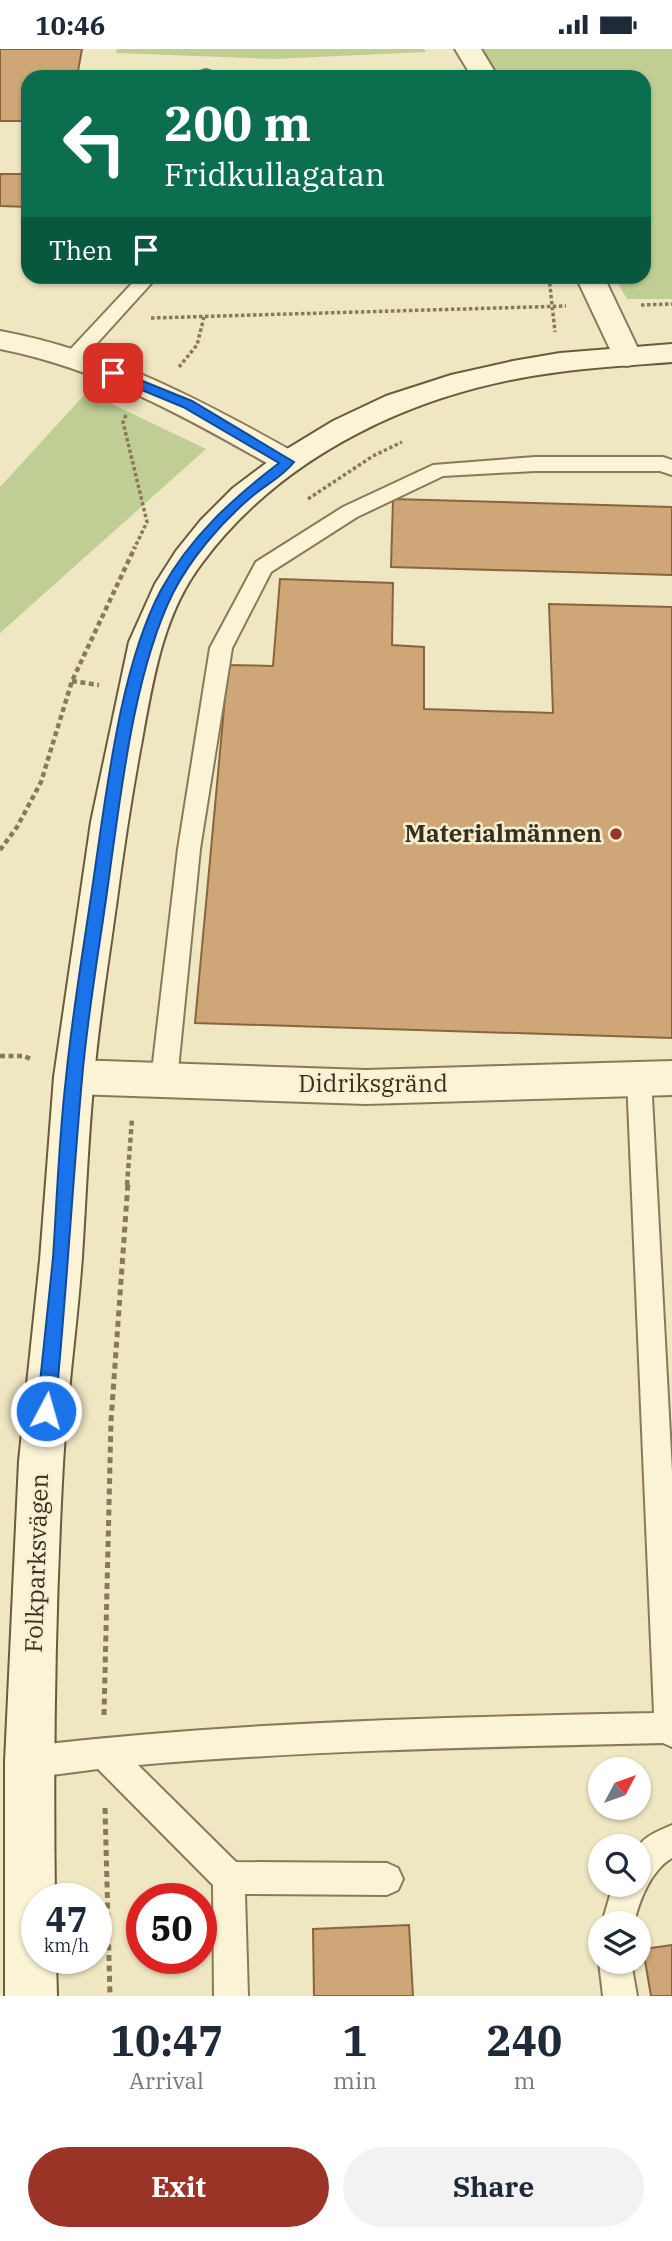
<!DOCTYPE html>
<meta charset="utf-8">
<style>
body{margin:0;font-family:"IBM Plex Serif",serif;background:#f2f2f3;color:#1f2937;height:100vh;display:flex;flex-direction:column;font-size:26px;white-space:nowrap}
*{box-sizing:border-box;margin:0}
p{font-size:23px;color:#747a83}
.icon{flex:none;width:38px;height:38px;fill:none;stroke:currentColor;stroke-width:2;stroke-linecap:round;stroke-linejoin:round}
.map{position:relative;height:1947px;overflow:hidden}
.sheet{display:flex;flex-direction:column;background:#fff;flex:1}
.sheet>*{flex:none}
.hud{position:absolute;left:21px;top:21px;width:630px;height:214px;border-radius:21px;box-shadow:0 2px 5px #0004;background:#0b6e4f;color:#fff;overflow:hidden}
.needle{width:46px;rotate:49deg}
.buttons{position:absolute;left:588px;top:1708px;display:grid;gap:14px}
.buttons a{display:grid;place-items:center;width:63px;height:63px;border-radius:50%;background:#fff;box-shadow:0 2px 5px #0004;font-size:35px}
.speed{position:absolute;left:21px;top:1834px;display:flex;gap:14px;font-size:35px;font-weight:700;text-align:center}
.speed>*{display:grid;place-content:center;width:91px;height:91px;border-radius:50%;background:#fff;box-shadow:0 2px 5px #0004;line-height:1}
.speed small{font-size:18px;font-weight:400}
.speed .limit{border:10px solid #d22;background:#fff;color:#111}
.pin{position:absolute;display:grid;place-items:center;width:60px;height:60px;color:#fff;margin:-30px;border-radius:14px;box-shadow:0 4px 10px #0006}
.me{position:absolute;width:77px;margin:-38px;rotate:6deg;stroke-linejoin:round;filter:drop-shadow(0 0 5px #0008)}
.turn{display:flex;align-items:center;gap:24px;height:147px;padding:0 28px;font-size:32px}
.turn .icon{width:91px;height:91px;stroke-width:2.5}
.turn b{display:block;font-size:49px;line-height:60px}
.then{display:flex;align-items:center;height:66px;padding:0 28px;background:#0003;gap:14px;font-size:26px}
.eta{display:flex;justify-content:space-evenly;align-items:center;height:119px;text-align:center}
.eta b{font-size:42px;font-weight:700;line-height:49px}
.button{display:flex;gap:14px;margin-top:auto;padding:14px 28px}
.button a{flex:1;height:80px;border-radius:42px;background:#9a3427;color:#fff;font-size:28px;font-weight:700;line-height:80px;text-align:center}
.button a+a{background:#f2f2f3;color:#1f2937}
.status{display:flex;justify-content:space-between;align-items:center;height:49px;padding:0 35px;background:#fff;direction:ltr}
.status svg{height:19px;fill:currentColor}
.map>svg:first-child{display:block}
.green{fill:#c0ce96}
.building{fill:#cea677;stroke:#89653e;stroke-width:2}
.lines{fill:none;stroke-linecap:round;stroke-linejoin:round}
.lane-casing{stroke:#8a7959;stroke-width:4}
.street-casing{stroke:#8a7959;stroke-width:4}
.secondary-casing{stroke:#6b5a3c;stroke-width:4}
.path-far2{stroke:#8a7959;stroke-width:3.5;stroke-dasharray:3.5 2.5;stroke-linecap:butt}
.path-far1{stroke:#8a7959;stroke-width:4.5;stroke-dasharray:5 3.5;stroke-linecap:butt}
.path{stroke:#8a7959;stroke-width:5;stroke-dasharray:6 4.5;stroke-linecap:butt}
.lane{fill:#faf3d6;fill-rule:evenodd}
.street{fill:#faf3d6;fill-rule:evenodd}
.secondary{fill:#faf3d6;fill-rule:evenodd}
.route{fill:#1a73e8;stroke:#114b97;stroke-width:2}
.poi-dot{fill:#9a3427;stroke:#f6f0d2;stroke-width:2.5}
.labels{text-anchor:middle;stroke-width:5;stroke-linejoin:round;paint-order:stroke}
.poi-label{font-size:24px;font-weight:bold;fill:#392e1d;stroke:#f6f0d2;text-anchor:end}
.street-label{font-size:24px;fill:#392e1d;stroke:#f6f0d2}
</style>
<div class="status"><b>10:46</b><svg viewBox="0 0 49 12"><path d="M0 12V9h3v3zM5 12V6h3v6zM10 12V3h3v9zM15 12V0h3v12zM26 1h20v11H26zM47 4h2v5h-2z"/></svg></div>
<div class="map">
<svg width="672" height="1947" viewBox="0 0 672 1947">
<rect width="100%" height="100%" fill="#efe7c2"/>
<!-- green -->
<path class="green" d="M117,0h307l2,3 -153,7 -157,-6z
M482,0h190v250h-45l-13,-22h30v-200h-146z
M87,343l119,57 -206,184v-146z"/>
<!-- building -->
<path class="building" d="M0,0h82l-5,28h-49v44h-28z
M0,125h28v33l-28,-1z
M393,450l279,8v68l-281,-8z
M280,530l113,4 -1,62 32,2v62l129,4 -4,-109 123,3v431l-477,-15 33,-358 45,1z
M409,1876l4,71h-99l-1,-67z
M672,1896v51h-21l-8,-47z"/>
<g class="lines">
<defs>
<path id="lane" d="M206,21l6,2 1,5h-16l3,-5z
M138,228h19l-77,85h-14l-2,-4 2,-4z
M535,408h128l9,3v15l-12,-4h-125l-92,5 -86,41 -86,55 -39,76 -32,201 -23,231 -4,8 -9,3 -9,-3 -4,-8 27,-231 32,-201 46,-86 87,-55 90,-42z
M639,1018l9,3 3,8 21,394v275l-9,-4c-175,4 -350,7 -525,22l98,97 151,1 11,5 5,11 -5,11 -11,5 -142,-1 3,102h-34l-1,-111 -115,-116 -69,9 -11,-5 -5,-11 5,-11 11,-5c207,-24 416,-29 625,-33l-27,-635 3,-8z
M672,1776v33c-21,12 -33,43 -38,65h-32l11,-38h26c0,-42 -9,-42 33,-60z
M600,1909v4h31l6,34h-34l-4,-34z"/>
<path id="street" d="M455,0h26l17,28h-26z
M576,228h28l38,80 -5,7 -10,2 -10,-2z
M0,282c112,21 201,69 299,124l4,7 -4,7 -11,3 -11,-3c-89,-51 -176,-100 -277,-120z
M74,1011l292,10 306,-9v34l-306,9 -292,-10 -14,-5 -6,-12 6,-12z"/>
<path id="secondary" d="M672,295v18c-38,3 -76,5 -113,10 -136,17 -274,79 -357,191 -39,51 -49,116 -60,177 -10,53 -18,106 -25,159 -8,59 -18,119 -23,178 -6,60 -8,120 -12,180 -5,69 -15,138 -19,207 -8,145 -10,290 -8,435h-18v59h19l1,38h-52v-234l14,-301 21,-201 14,-183 37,-255 38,-180 26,-58 21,-33 25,-31 32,-32 44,-33 56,-34 53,-25 65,-21 62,-14 47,-8z"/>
</defs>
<!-- lane casing -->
<use href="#lane" class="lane-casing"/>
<!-- street casing -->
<use href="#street" class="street-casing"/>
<!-- secondary casing -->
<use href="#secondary" class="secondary-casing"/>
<!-- path-far2 -->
<path class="path-far2" d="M549,228l6,55
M641,256l31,-1
M151,269l415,-12
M179,318l18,-22 7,-28
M126,366l-3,7 24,100 -13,27
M308,450l65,-43 29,-14"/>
<!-- path-far1 -->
<path class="path-far1" d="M72,632l27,4
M0,801l17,-23 24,-45 31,-101 63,-134
M0,1007h24l9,4
M127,1136l5,-66"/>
<!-- path -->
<path class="path" d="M104,1666l7,-294 17,-238
M105,1759l5,188"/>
<!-- lane -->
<use href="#lane" class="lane"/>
<!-- street -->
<use href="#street" class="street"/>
<!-- secondary -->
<use href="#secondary" class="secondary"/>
</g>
<!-- route -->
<path class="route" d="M113,320l79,32 102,61c-11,15 -31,24 -45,37 -29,25 -58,59 -76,94 -38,77 -51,191 -63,277 -9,69 -22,139 -28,209 -10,111 -16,221 -27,332l-2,6 -7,2 -6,-2 -3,-6c5,-51 11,-102 16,-153 4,-60 6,-121 13,-180 7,-72 20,-144 30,-216 12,-82 26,-199 65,-272 29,-53 71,-91 118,-127l-96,-56 -75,-31v-6z"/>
<!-- markers -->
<circle class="poi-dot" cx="616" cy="785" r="7"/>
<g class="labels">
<!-- poi labels -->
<g class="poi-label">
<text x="602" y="793">Materialmännen</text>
</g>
<!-- street labels -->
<g class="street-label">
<text x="373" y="1043">Didriksgränd</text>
<text transform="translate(37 1514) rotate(-88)" y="8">Folkparksvägen</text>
</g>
</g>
</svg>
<div class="buttons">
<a><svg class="needle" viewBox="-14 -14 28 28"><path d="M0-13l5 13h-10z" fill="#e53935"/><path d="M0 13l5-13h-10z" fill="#747a83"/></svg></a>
<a><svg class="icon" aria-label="search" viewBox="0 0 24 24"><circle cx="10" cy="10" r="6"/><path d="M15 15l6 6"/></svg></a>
<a><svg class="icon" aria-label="layers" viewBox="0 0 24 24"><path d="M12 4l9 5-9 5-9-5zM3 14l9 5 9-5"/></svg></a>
</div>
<div class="speed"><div>47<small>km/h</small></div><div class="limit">50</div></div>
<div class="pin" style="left:113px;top:324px;background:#d93025"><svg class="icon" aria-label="arrive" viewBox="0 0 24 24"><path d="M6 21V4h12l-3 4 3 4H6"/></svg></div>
<svg class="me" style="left:46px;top:1362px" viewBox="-20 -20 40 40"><circle r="17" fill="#1a73e8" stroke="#fff" stroke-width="3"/><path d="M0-11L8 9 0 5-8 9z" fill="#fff"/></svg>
<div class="hud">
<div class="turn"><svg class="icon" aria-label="left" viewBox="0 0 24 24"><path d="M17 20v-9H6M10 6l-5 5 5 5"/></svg><div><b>200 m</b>Fridkullagatan</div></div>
<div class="then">Then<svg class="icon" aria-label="arrive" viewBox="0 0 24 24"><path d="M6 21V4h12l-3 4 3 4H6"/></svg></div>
</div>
</div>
<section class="sheet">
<div class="eta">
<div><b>10:47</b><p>Arrival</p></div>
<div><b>1</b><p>min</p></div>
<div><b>240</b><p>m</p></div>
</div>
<div class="button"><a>Exit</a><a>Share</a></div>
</section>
